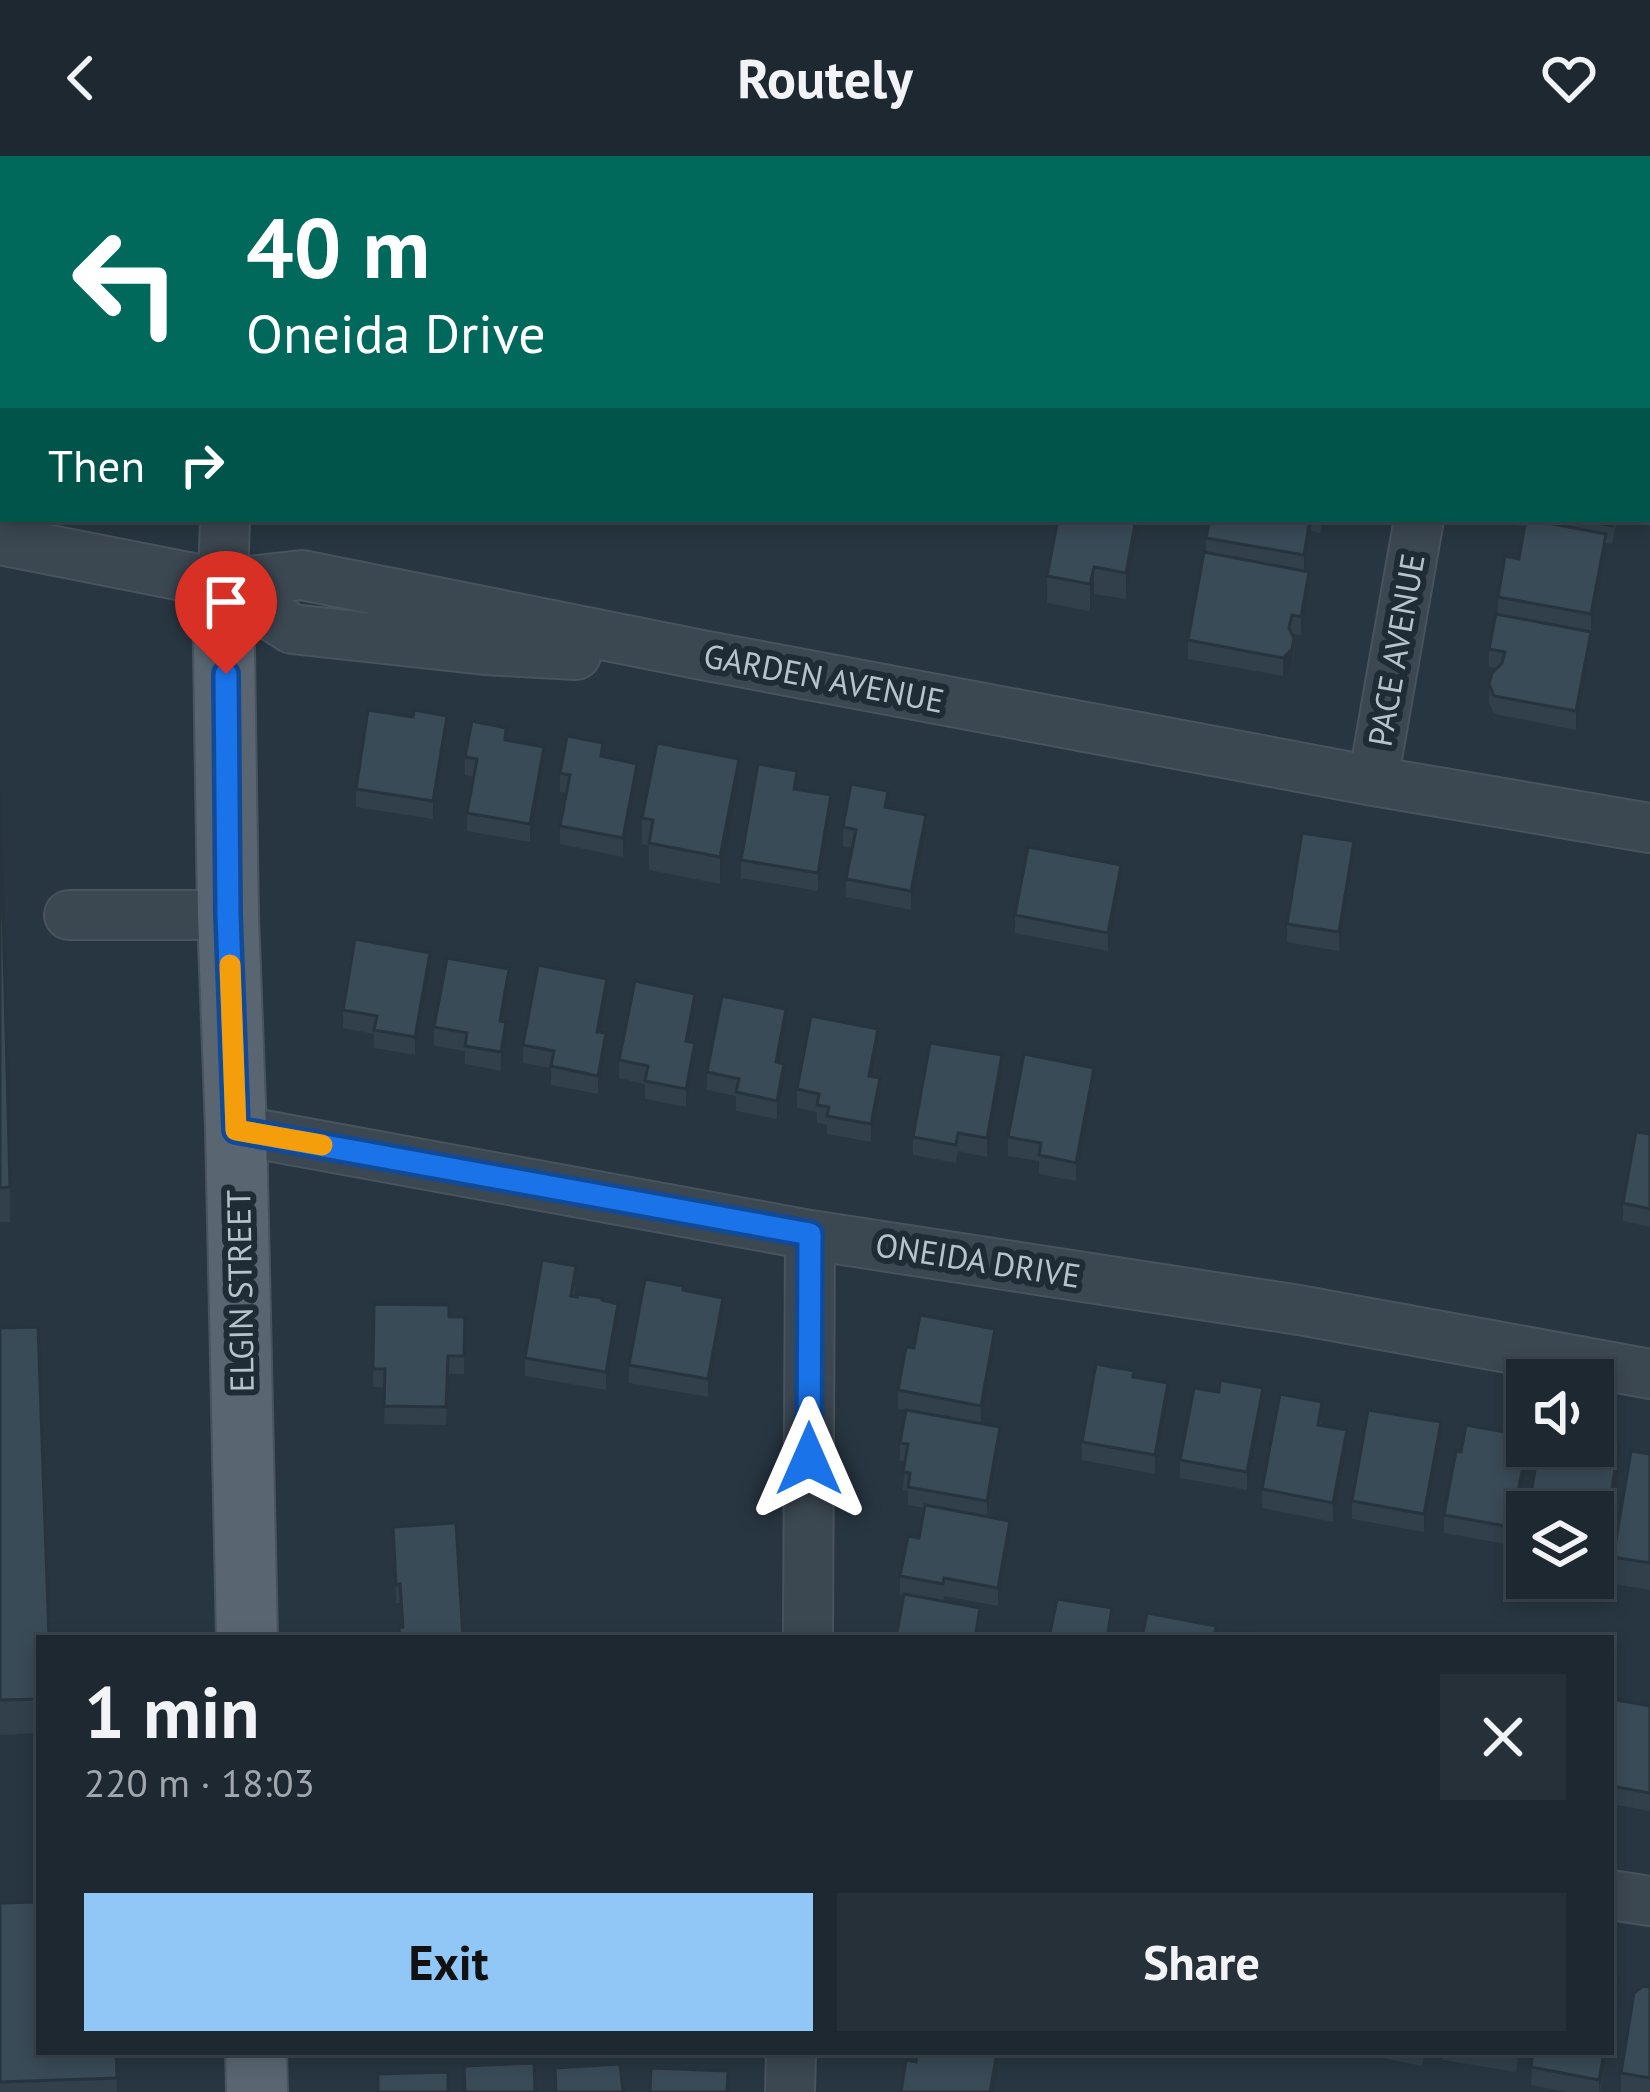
<!DOCTYPE html>
<meta charset="utf-8">
<style>
body{margin:0;font-family:"PT Sans",sans-serif;background:#253039;color:#f1f3f6;height:100vh;display:flex;flex-direction:column;font-size:45px;white-space:nowrap}
*{box-sizing:border-box;margin:0}
p{font-size:39px;color:#a0a6ab}
.icon{flex:none;width:66px;height:66px;fill:none;stroke:currentColor;stroke-width:2;stroke-linecap:round;stroke-linejoin:round}
.map{position:relative;flex:1;overflow:hidden}
.panel{position:absolute;left:36px;top:1479px;width:1578px;height:420px;display:flex;flex-direction:column;background:#1d2831;border-radius:0px;box-shadow:0 6px 18px #0003,0 0 0 3px #3b444d}
.panel>*{flex:none}
.guide{position:absolute;left:0px;top:0px;width:1650px;height:366px;box-shadow:0 6px 18px #0003,0 0 0 3px #3b444d;background:#00695c;color:#fff;overflow:hidden}
.tools{position:absolute;left:1506px;top:1203px;display:grid;gap:24px}
.tools a{display:grid;place-items:center;width:108px;height:108px;border-radius:0px;background:#1d2831;box-shadow:0 6px 18px #0003,0 0 0 3px #3b444d;font-size:60px}
.pin{position:absolute;display:grid;place-items:center;width:102px;height:102px;color:#fff;margin:-123px -51px;border-radius:50% 50% 50% 0;rotate:-45deg;box-shadow:0 0 12px #0007}
.pin .icon{rotate:45deg}
.me{position:absolute;width:132px;margin:-66px;rotate:0deg;stroke-linejoin:round;filter:drop-shadow(0 0 9px #0008)}
.turn{display:flex;align-items:center;gap:42px;height:252px;padding:0 48px;font-size:54px}
.turn .icon{width:156px;height:156px;stroke-width:2.5}
.turn b{display:block;font-size:84px;line-height:102px}
.then{display:flex;align-items:center;height:114px;padding:0 48px;background:#0003;gap:24px;font-size:45px}
.round{display:grid;place-items:center;flex:none;width:126px;height:126px;border-radius:0px;background:#253039}
.headline{display:flex;align-items:center;justify-content:space-between;height:204px;padding:0 48px}
h1{font-size:72px;font-weight:700;line-height:90px}
.cta{display:flex;gap:24px;margin-top:auto;padding:24px 48px}
.cta a{flex:1;height:138px;border-radius:0px;background:#91c7f6;color:#111;font-size:48px;font-weight:700;line-height:138px;text-align:center}
.cta a+a{background:#253039;color:#f1f3f6}
header{display:flex;justify-content:space-between;align-items:center;height:156px;padding:0 48px;background:#1d2831;font-size:54px;font-weight:700}
.map>svg:first-child{display:block}
.lines{fill:none;stroke-linecap:round;stroke-linejoin:round}
.minor-casing{stroke:#48535d;stroke-width:52}
.major-casing{stroke:#48535d;stroke-width:64}
.minor{stroke:#3b4751;stroke-width:48}
.major{stroke:#596671;stroke-width:60}
.wall{fill:#31404b}
.shaded-wall{fill:#28343d}
.building{fill:#394b57;stroke:#28343d;stroke-width:3}
.route-casing{stroke:#114b97;stroke-width:30}
.route{stroke:#1a73e8;stroke-width:21}
.slow{stroke:#f59e0b;stroke-width:21}
.labels{text-anchor:middle;stroke-width:12;stroke-linejoin:round;paint-order:stroke}
.street-label{font-size:33px;fill:#b8c2cb;stroke:#1f2c36}
</style>
<header><svg class="icon" aria-label="back" viewBox="0 0 24 24"><path d="M15 5l-7 7 7 7"/></svg>Routely<svg class="icon" aria-label="heart" viewBox="0 0 24 24"><path d="M12 20l-8-8c-3-5 5-10 8-4 3-6 11-1 8 4z"/></svg></header>
<div class="map">
<svg width="1650" height="1936" viewBox="0 0 1650 1936">
<rect width="100%" height="100%" fill="#273641"/>
<g class="lines">
<defs>
<path id="minor" d="M631,0l17,3
M265,3l1,-3
M843,3l1,-3
M1483,3l1,-3
M0,384l223,44 79,-9 400,80 671,126 277,47
M223,428l69,45 193,21 91,5
M223,428l2,-65
M1373,625l46,-262
M69,759h159
M236,974l574,105 489,75 351,64
M808,1482l2,-403
M1611,1739l39,6
M790,1936l1,-40"/>
<path id="major" d="M223,428l5,331 8,215 11,508
M256,1896l1,40"/>
</defs>
<!-- minor casing -->
<use href="#minor" class="minor-casing"/>
<!-- major casing -->
<use href="#major" class="major-casing"/>
<!-- minor -->
<use href="#minor" class="minor"/>
<!-- major -->
<use href="#major" class="major"/>
</g>
<!-- wall -->
<path class="wall" d="M1650,0v70h-3v-67z
M1058,363h83l-15,80 -32,-5 -4,17 -43,-8v-27z
M1210,363h113l-3,14 -9,-2 -7,40 5,19 -8,45 -9,-1 2,22 -2,12 -9,8 -95,-17v-19l18,-87v-15z
M1516,363h101l-5,25 -6,-1v9l-15,80v18l-15,80 -82,-16 -5,-12v-18l7,-16 -7,-1v-18l9,-34v-18l21,-38 6,-32 -9,-2z
M413,561l34,17 -14,85 -77,-12v-18z
M506,585l38,25 -14,76 -63,-11v-18l7,-36 -9,-2v-18z
M603,601l34,25 -14,75 -63,-13v-18l6,-33 -6,-1v-19z
M739,630l-19,98 -71,-14v-24l-7,-2v-26z
M797,633l34,24 -13,78 -77,-13v-18z
M0,634l10,397v35h-10z
M888,651l38,26 -15,77 -65,-13v-18l6,-31 -9,-2v-19z
M1354,703l-15,92 -52,-9v-18z
M1121,727l-13,68 -93,-18v-18z
M430,815l-15,84 -41,-7v-14l-31,-6v-18z
M509,831l-6,35 3,19 -5,30 -36,-7v-13l-31,-5v-19z
M607,841l-7,35 6,20 -8,42 -47,-9v-17l-28,-5v-18z
M695,856l-5,30 5,19 -9,46 -41,-8v-15l-26,-6v-18z
M786,871l-7,36 5,19 -7,37 -41,-8v-15l-29,-6v-18z
M878,891l-5,29 7,20 -9,46 -44,-8v-9l-10,-2v-11l-20,-4v-19z
M1002,918l-15,83 -29,-6 -2,12 -43,-8v-18z
M1094,930l-18,95 -37,-7v-13l-31,-5v-19z
M1650,978v93l-27,-6v-18z
M576,1128l-2,12 28,4 16,22 -12,68 -81,-14v-18z
M374,1148l75,13h16l-1,57h-16l-2,51 -62,-1 1,-37h-12z
M723,1160l-15,81 -79,-14v-18z
M0,1172l39,310v95l-39,2z
M995,1191l-14,76 19,22 -12,72 22,23 -12,66 -54,-10 -1,5 37,25 -80,-31v-19l19,-38 6,-30 -17,-3v-14l-5,-1 2,-29h-5v-18l6,-33 -8,-1v-19l16,-42z
M1134,1221l34,24 -13,73 -73,-14v-18z
M1263,1250l-16,84 -67,-12v-18z
M1322,1264l-1,5 26,24 -14,73 -71,-14v-19z
M1441,1284l-17,92 -72,-13v-18z
M1529,1290v9l-18,90 -67,-12v-18z
M1650,1298v136l-37,-6v-27z
M1619,1316l-18,109 -15,-3h7v-66z
M1527,1360v52l-4,-1v-27z
M456,1367l-54,104 -2,-24h-4l-3,-76z
M1611,1543l39,7v105l-39,-7z
M0,1747l116,149 1,40h-117z
M1650,1831v105h-29v-19z
M1353,1896h72l-3,14z
M1443,1896h76l-3,20 -73,-12z
M1533,1896h75l-8,40h-34l-35,-7z"/>
<!-- shaded-wall -->
<path class="shaded-wall" d="M1136,363h5l-15,80v-26z
M1310,363l1,12 -7,42v-18z
M1606,378v18l-15,80v-18z
M1094,411v27l-4,17v-27z
M1309,416v18l-8,45v-18z
M1591,476v18l-15,80v-19z
M1294,482l-2,30 -9,8v-18z
M447,560v18l-14,85v-18z
M544,591v19l-14,76v-18z
M739,603v27l-19,98v-27z
M637,608v18l-14,75v-19z
M831,639v18l-13,78v-18z
M926,659v18l-15,77v-19z
M1354,685v18l-15,92v-19z
M1121,709v18l-13,68v-18z
M430,797v18l-15,84v-18z
M509,813v18l-9,52v-18z
M607,823v18l-10,53v-18z
M695,838v18l-9,47v-18z
M786,853v18l-10,54v-19z
M506,866v19l-5,30v-19z
M878,873v18l-9,47v-18z
M606,877v19l-8,42v-18z
M695,887v18l-9,46v-18z
M1002,899v19l-15,83v-19z
M784,908v18l-7,37v-18z
M1094,912v18l-18,95v-18z
M880,922v18l-9,46v-18z
M723,1142v18l-15,81v-18z
M618,1148v18l-12,68v-18z
M995,1173v18l-14,77v-18z
M1168,1227v18l-13,73v-19z
M1263,1232v18l-16,84v-18z
M1441,1266v18l-17,92v-18z
M1000,1271v18l-13,74v-18z
M1347,1274v19l-14,73v-19z
M1619,1289v27l-18,109v-27z
M1527,1290h2v9l-18,90v-18z
M1010,1365v19l-12,66v-18z
M1618,1824v19l-7,35v-18z
M997,1896l2,11 -6,29h-3z
M1604,1896h4l-9,40v-12z"/>
<!-- building -->
<path class="building" d="M71,0h87l-1,3h-87z
M943,0h96l-1,3h-95z
M1148,0h84v3h-85z
M1309,0h74l-1,3h-74z
M1577,0h73v52h-3v-49h-71z
M1647,111h3v54l-3,17z
M1058,363h78l-10,54 -32,-6 -4,17 -43,-8z
M1210,363h100l-6,36 -98,-17z
M1526,363l80,15 -15,80 -93,-17 7,-41 14,3z
M1577,363h36l-1,7z
M1204,396l105,20 -8,45 -9,-2 -3,13 5,10 -2,11 -9,9 -95,-18z
M1496,458l95,18 -15,79 -82,-15 -5,-12 3,-11 10,-10 3,-11 -16,-3z
M368,554l45,7 1,-7 33,6 -14,85 -77,-12z
M472,565l34,7 -1,12 39,7 -14,77 -63,-11 10,-54 -12,-2z
M567,580l36,7 -2,13 36,8 -14,74 -63,-12 10,-51 -10,-2z
M657,587l82,16 -19,98 -71,-14 4,-23 -11,-2z
M758,608l39,7 -3,18 37,6 -13,78 -77,-13z
M851,628l37,7 -3,16 41,8 -15,76 -65,-12 10,-49 -13,-3z
M0,634l10,397 -10,1z
M1302,677l52,8 -15,91 -52,-8z
M1028,691l93,18 -13,68 -93,-18z
M355,783l75,14 -15,84 -41,-7 3,-14 -34,-6z
M447,802l62,11 -9,52 6,1 -5,30 -36,-6 2,-13 -33,-6z
M538,809l69,14 -10,53 9,1 -8,43 -47,-10 3,-15 -31,-6z
M635,825l60,13 -9,47 9,2 -9,46 -41,-8 3,-15 -29,-6z
M722,840l64,13 -10,53 8,2 -7,37 -41,-9 3,-13 -32,-7z
M811,860l67,13 -9,47 11,2 -9,46 -44,-8 2,-9 -12,-2 2,-11 -22,-5z
M930,887l72,12 -15,83 -29,-5 -2,12 -43,-8z
M1024,898l70,14 -18,95 -37,-8 2,-12 -33,-6z
M1636,976l14,2v75l-27,-6z
M542,1104l34,6 -5,30 6,1v-3l25,4v2l16,4 -12,68 -81,-14z
M645,1123l38,7v4l40,8 -15,81 -79,-14z
M374,1148l75,1v12h16l-1,39h-16l-2,51 -62,-1 1,-37h-12z
M920,1159l75,14 -14,77 -83,-16 8,-43 8,1z
M38,1171l11,311h-10v61l-39,1v-372z
M1096,1208l38,7 -1,6 35,6 -13,72 -73,-13z
M1220,1224l43,8 -16,84 -67,-12 14,-72 25,4z
M1280,1238l42,8 -4,23 29,5 -14,73 -71,-14z
M906,1254l94,17 -13,74 -79,-14 2,-14 -7,-1 5,-28 -8,-1z
M1368,1254l73,12 -17,92 -72,-13z
M1466,1269l61,11v10l-16,81 -67,-12 12,-64 5,1z
M1593,1285l26,4 -18,109 -8,-2v-40h-65l11,-66h54z
M1631,1295l19,3v109l-37,-6z
M925,1349l85,16 -12,67 -54,-10 -1,6 -43,-8 8,-40 11,2z
M1527,1360v25l-4,-1z
M456,1367l7,115h-63l-1,-10 4,-1 -3,-43 -4,1 -3,-58z
M904,1438l76,14 -5,30h-79z
M1057,1443l55,9 -5,30h-58z
M1147,1457l69,13 -2,12h-72z
M1233,1474l47,8h-49z
M1611,1543l39,7v87l-39,-7z
M39,1746v150h77l1,26 -117,4v-179z
M1611,1823l7,1 -7,36z
M1643,1830l7,1v91l-29,-5 13,-80z
M917,1896h80l-7,40h-89l5,-32 10,2z
M1533,1896h71l-5,28 -68,-13z
M534,1907l1,29h-70l-1,-26z
M620,1908l3,28h-67l-1,-24z
M651,1912l77,3 -1,21h-77z
M448,1916v20h-70v-18z"/>
<g class="lines">
<defs>
<path id="route" d="M226,518l2,241 8,215 574,104 -1,225"/>
</defs>
<!-- route casing -->
<use href="#route" class="route-casing"/>
<!-- route -->
<use href="#route" class="route"/>
<!-- slow -->
<path class="slow" d="M230,809l6,165 86,15"/>
</g>
<g class="labels">
<!-- street labels -->
<g class="street-label">
<text transform="translate(1396 494) rotate(-80)" y="12">PACE AVENUE</text>
<text transform="translate(824 522) rotate(11)" y="12">GARDEN AVENUE</text>
<text transform="translate(978 1104) rotate(9)" y="12">ONEIDA DRIVE</text>
<text transform="translate(240 1135) rotate(-91)" y="12">ELGIN STREET</text>
</g>
</g>
</svg>
<div class="tools">
<a><svg class="icon" aria-label="sound" viewBox="0 0 24 24"><path d="M4 9h4l5-4v14l-5-4H4zM17 9q2 3 0 6"/></svg></a>
<a><svg class="icon" aria-label="layers" viewBox="0 0 24 24"><path d="M12 4l9 5-9 5-9-5zM3 14l9 5 9-5"/></svg></a>
</div>
<div class="pin" style="left:226px;top:518px;background:#d93025"><svg class="icon" aria-label="arrive" viewBox="0 0 24 24"><path d="M6 21V4h12l-3 4 3 4H6"/></svg></div>
<svg class="me" style="left:809px;top:1303px" viewBox="-20 -20 40 40"><path d="M0-17L14 15 0 8-14 15z" fill="#1a73e8" stroke="#fff" stroke-width="4"/></svg>
<div class="guide">
<div class="turn"><svg class="icon" aria-label="left" viewBox="0 0 24 24"><path d="M17 20v-9H6M10 6l-5 5 5 5"/></svg><div><b>40 m</b>Oneida Drive</div></div>
<div class="then">Then<svg class="icon" aria-label="right" viewBox="0 0 24 24"><path d="M7 20v-9h11M14 6l5 5-5 5"/></svg></div>
</div>
<section class="panel">
<div class="headline"><div><h1>1 min</h1><p>220 m · 18:03</p></div><a class="round"><svg class="icon" aria-label="close" viewBox="0 0 24 24"><path d="M6 6l12 12M18 6L6 18"/></svg></a></div>
<div class="cta"><a>Exit</a><a>Share</a></div>
</section>
</div>
